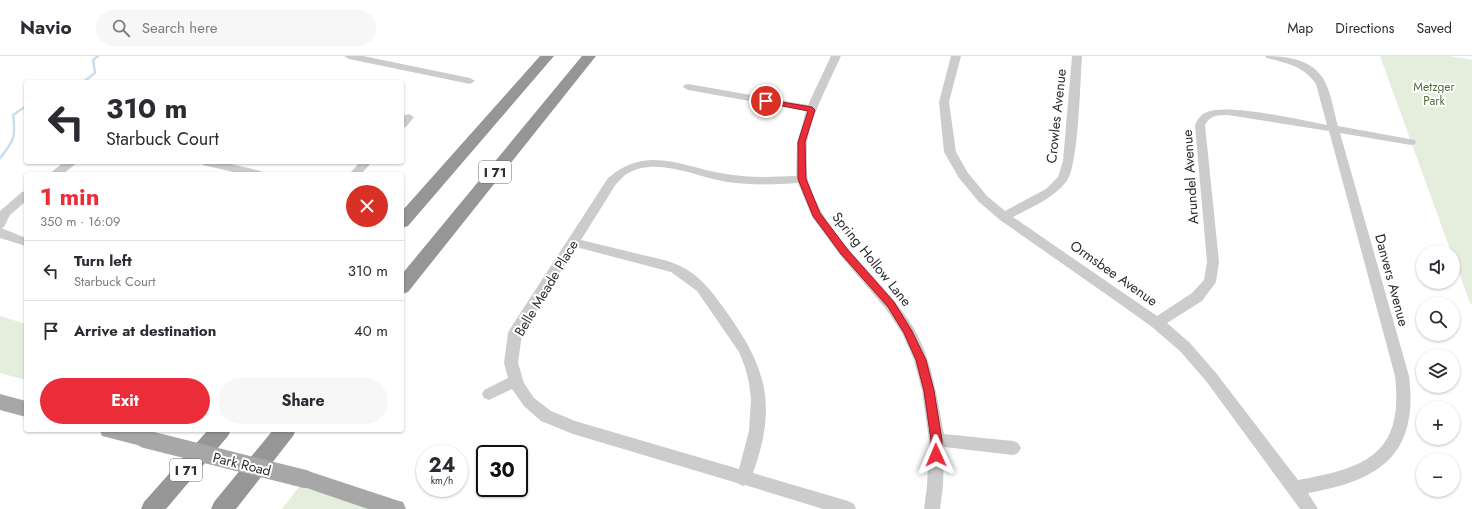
<!DOCTYPE html>
<meta charset="utf-8">
<style>
body{margin:0;font-family:Jost,sans-serif;background:#f7f7f7;color:#2b2b33;height:100vh;display:flex;flex-direction:column;font-size:15px;white-space:nowrap}
*{box-sizing:border-box;margin:0}
p{font-size:13px;color:#7c7c81}
.icon{flex:none;width:22px;height:22px;fill:none;stroke:currentColor;stroke-width:2;stroke-linecap:round;stroke-linejoin:round}
.map{position:relative;flex:1;overflow:hidden}
.details{position:absolute;left:24px;top:116px;width:380px;height:260px;display:flex;flex-direction:column;background:#fff;border-radius:4px;box-shadow:0 1px 3px #0004}
.details>*{flex:none}
.top-card{position:absolute;left:24px;top:24px;width:380px;height:84px;border-radius:4px;box-shadow:0 1px 3px #0004;background:#fff;color:#2b2b33;overflow:hidden}
.controls{position:absolute;left:1416px;top:189px;display:grid;gap:8px}
.controls a{display:grid;place-items:center;width:44px;height:44px;border-radius:50%;background:#fff;box-shadow:0 1px 3px #0004;font-size:20px}
.speed{position:absolute;left:416px;top:389px;display:flex;gap:8px;font-size:20px;font-weight:700;text-align:center}
.speed>*{display:grid;place-content:center;width:52px;height:52px;border-radius:50%;background:#fff;box-shadow:0 1px 3px #0004;line-height:1}
.speed small{font-size:10px;font-weight:400}
.speed .limit{border:2px solid #111;border-radius:6px;background:#fff;color:#111}
.pin{position:absolute;display:grid;place-items:center;width:34px;height:34px;color:#fff;margin:-17px;border:2px solid #fff;border-radius:50%;box-shadow:0 1px 4px #0007}
.me{position:absolute;width:44px;margin:-22px;rotate:359deg;stroke-linejoin:round;filter:drop-shadow(0 0 3px #0008)}
.turn{display:flex;align-items:center;gap:14px;height:84px;padding:0 16px;font-size:18px}
.turn .icon{width:52px;height:52px;stroke-width:2.5}
.turn b{display:block;font-size:28px;line-height:34px}
.round{display:grid;place-items:center;flex:none;width:42px;height:42px;border-radius:21px;background:#f7f7f7}
.head{display:flex;align-items:center;justify-content:space-between;height:68px;padding:0 16px}
h1{font-size:24px;font-weight:700;line-height:30px;color:#ea2d39}
.cta{display:flex;gap:8px;margin-top:auto;padding:8px 16px}
.cta a{flex:1;height:46px;border-radius:24px;background:#ea2d39;color:#fff;font-size:16px;font-weight:700;line-height:46px;text-align:center}
.cta a+a{background:#f7f7f7;color:#2b2b33}
ul{padding:0;list-style:none}
li{display:flex;align-items:center;gap:12px;height:60px;padding:0 16px;border-top:1px solid #e1e1e2}
li div{flex:1}
li b{display:block;font-size:15px}
li em{font-style:normal}
header{display:flex;align-items:center;gap:24px;box-sizing:border-box;height:56px;padding:0 20px;background:#fff;border-bottom:1px solid #e1e1e2}
header strong{font-size:19px}
nav{display:flex;gap:22px;margin-inline-start:auto;font-size:14px}
.search{width:280px;height:36px;background:#f7f7f7;display:flex;align-items:center;gap:10px;box-sizing:border-box;padding:0 14px;border-radius:22px;color:#7c7c81;font-size:15px}
.map>svg:first-child{display:block}
.green{fill:#e5eddd}
.lines{fill:none;stroke-linecap:round;stroke-linejoin:round}
.stream{stroke:#c9dfed;stroke-width:2.5}
.minor{fill:#ccc;fill-rule:evenodd}
.major{fill:#a7a7a7;fill-rule:evenodd}
.highway{fill:#969696;fill-rule:evenodd}
.major-bridge{stroke:#a7a7a7;stroke-width:18}
.route{fill:#ea2d39;stroke:#981d25}
.labels{text-anchor:middle;stroke-width:4;stroke-linejoin:round;paint-order:stroke}
.far-park-label{font-size:12px;fill:#526d3b;stroke:#fff}
.shield{fill:#fff;stroke:#6d6d6d;stroke-width:1}
.shield-label{font-size:13px;font-weight:bold;fill:#2f2f2f}
.street-label{font-size:14px;fill:#2f2f2f;stroke:#fff}
</style>
<header>
<strong>Navio</strong>
<div class="search"><svg class="icon" aria-label="search" viewBox="0 0 24 24"><circle cx="10" cy="10" r="6"/><path d="M15 15l6 6"/></svg>Search here</div>
<nav><a>Map</a><a>Directions</a><a>Saved</a></nav>
</header>
<div class="map">
<svg width="1472" height="453" viewBox="0 0 1472 453">
<rect width="100%" height="100%" fill="#fff"/>
<!-- green -->
<path class="green" d="M1380,0h69l23,4v244l-2,-1 -17,-47v-4h-2z
M0,260l26,8v56l-26,-7z
M305,423l91,30h-114z"/>
<g class="lines">
<!-- stream -->
<path class="stream" d="M83,26l12,-9 -2,-13 5,-4
M0,102c14,-17 16,-21 13,-43l13,-9"/>
<!-- minor -->
<path class="minor" d="M344,0h19l107,22 5,3 -5,3 -121,-25z
M831,0h10c-11,25 -31,61 -34,88 0,8 -1,28 1,36 16,59 74,96 105,147 19,32 24,70 31,107l69,7 5,2 3,5 -3,5 -5,2 -69,-8 -1,39 -3,23h-16l3,-23 2,-46 -7,-49 -8,-31 -12,-27 -16,-24 -46,-54 -28,-38 -14,-34c-24,2 -48,2 -71,-1 -31,-5 -72,-27 -102,-7 -3,3 -6,6 -9,9l-35,56c21,5 41,10 62,15 12,3 26,5 37,11 20,9 31,25 43,41 43,59 55,96 30,166l95,28 6,3 2,5h-33l-78,-24 -2,1 -6,-3 -164,-49 -32,-13 -17,-15 -12,-17 -23,11 -5,-2 -2,-4 2,-4 24,-12 -4,-15 4,-30 2,-4 98,-151c39,-34 74,-11 118,-4 23,4 47,3 70,2l1,-33 9,-32 -118,-21 -5,-3 1,-2 4,-1 120,21zM576,191l95,25 26,19 42,61 6,15 4,16 2,16 -2,32 -10,38 -164,-48 -24,-10 -17,-13 -10,-15 -6,-20 4,-29z
M951,0h10l-12,46 7,50 12,21 19,23 18,15 41,-22 12,-12 5,-16 9,-105h10c-2,24 -3,112 -16,126 -14,17 -34,25 -53,35l144,99 35,-23 12,-13 3,-18 -12,-137c3,-6 6,-11 12,-13 22,-9 94,8 120,13l-11,-41c-12,-18 -30,-21 -49,-26l-2,-2c23,0 51,4 61,28 6,13 8,29 12,42l77,14 1,2 -1,2 -4,1 -71,-12 69,243c10,79 -30,105 -101,117l10,16h-18l-94,-128 -26,-30 -28,-24 -32,-23 -120,-84 -21,-18 -20,-24 -15,-26 -5,-50zM1228,59l101,16 66,245c9,78 -29,92 -97,104l-82,-107 -26,-30 -23,-20 35,-22 14,-19 3,-20 -14,-137c5,-10 13,-10 23,-10z
M409,58l5,3 -8,10 -4,1v-10l3,-3z
M64,106h14l-15,12h-14z
M201,106h21l39,9 2,3h-21l-39,-9z
M360,106h12l-11,12h-12z
M26,135v10l-16,14 -6,12 -3,1 25,10v8l-26,-8v-27l22,-19z"/>
<!-- major -->
<path class="major" d="M0,338l26,7v16l-26,-7z
M100,374h42l10,3 2,6 -2,6 -7,2 -43,-11z
M305,414l91,30 7,2 3,7h-38l-70,-24 -3,-6 3,-6z"/>
<!-- highway -->
<path class="highway" d="M540,0h14l-146,170 -6,2v-17z
M582,0h14l-188,236 -6,2v-20z
M208,374h23l-3,6 -62,73h-25l3,-7z
M273,374h23l-3,6 -57,73h-25l3,-7z"/>
<!-- major-bridge -->
<path class="major-bridge" d="M145,383l160,40"/>
</g>
<!-- route -->
<path class="route" d="M763,43l49,8 3,3 -10,32 1,37 14,34 28,37 46,52 18,29 14,29 8,31 8,49v15l-2,3 -4,2 -4,-2 -1,-3v-15l-7,-49 -8,-31 -12,-27 -16,-26 -47,-53 -28,-38 -15,-37v-37l10,-31 -45,-9z"/>
<g class="labels">
<!-- far-park labels -->
<g class="far-park-label">
<text x="1434" y="35">Metzger<tspan x="1434" dy="14">Park</tspan></text>
</g>
<!-- shield labels -->
<g class="shield">
<rect x="479" y="105" width="32" height="22" rx="3"/>
<rect x="170" y="403" width="32" height="22" rx="3"/>
</g>
<g class="shield-label">
<text x="495" y="121">I 71</text>
<text x="186" y="419">I 71</text>
</g>
<!-- street labels -->
<g class="street-label">
<text transform="translate(1056 60) rotate(-84)" y="5">Crowles Avenue</text>
<text transform="translate(1190 121) rotate(-94)" y="5">Arundel Avenue</text>
<text transform="translate(872 203) rotate(51)" y="5">Spring Hollow Lane</text>
<text transform="translate(1114 217) rotate(35)" y="5">Ormsbee Avenue</text>
<text transform="translate(1392 224) rotate(75)" y="5">Danvers Avenue</text>
<text transform="translate(546 232) rotate(-59)" y="5">Belle Meade Place</text>
<text transform="translate(242 408) rotate(14)" y="5">Park Road</text>
</g>
</g>
</svg>
<div class="controls">
<a><svg class="icon" aria-label="sound" viewBox="0 0 24 24"><path d="M4 9h4l5-4v14l-5-4H4zM17 9q2 3 0 6"/></svg></a>
<a><svg class="icon" aria-label="search" viewBox="0 0 24 24"><circle cx="10" cy="10" r="6"/><path d="M15 15l6 6"/></svg></a>
<a><svg class="icon" aria-label="layers" viewBox="0 0 24 24"><path d="M12 4l9 5-9 5-9-5zM3 14l9 5 9-5"/></svg></a>
<a>+</a>
<a>−</a>
</div>
<div class="speed"><div>24<small>km/h</small></div><div class="limit">30</div></div>
<div class="pin" style="left:766px;top:45px;background:#d93025"><svg class="icon" aria-label="arrive" viewBox="0 0 24 24"><path d="M6 21V4h12l-3 4 3 4H6"/></svg></div>
<svg class="me" style="left:936px;top:399px" viewBox="-20 -20 40 40"><path d="M0-17L14 15 0 8-14 15z" fill="#ea2d39" stroke="#fff" stroke-width="4"/></svg>
<div class="top-card">
<div class="turn"><svg class="icon" aria-label="left" viewBox="0 0 24 24"><path d="M17 20v-9H6M10 6l-5 5 5 5"/></svg><div><b>310 m</b>Starbuck Court</div></div>
</div>
<section class="details">
<div class="head"><div><h1>1 min</h1><p>350 m · 16:09</p></div><a class="round" style="background:#d93025;color:#fff"><svg class="icon" aria-label="close" viewBox="0 0 24 24"><path d="M6 6l12 12M18 6L6 18"/></svg></a></div>
<ul>
<li><svg class="icon" aria-label="left" viewBox="0 0 24 24"><path d="M17 20v-9H6M10 6l-5 5 5 5"/></svg><div><b>Turn left</b><p>Starbuck Court</p></div><em>310 m</em></li>
<li><svg class="icon" aria-label="arrive" viewBox="0 0 24 24"><path d="M6 21V4h12l-3 4 3 4H6"/></svg><div><b>Arrive at destination</b></div><em>40 m</em></li>
</ul>
<div class="cta"><a>Exit</a><a>Share</a></div>
</section>
</div>
